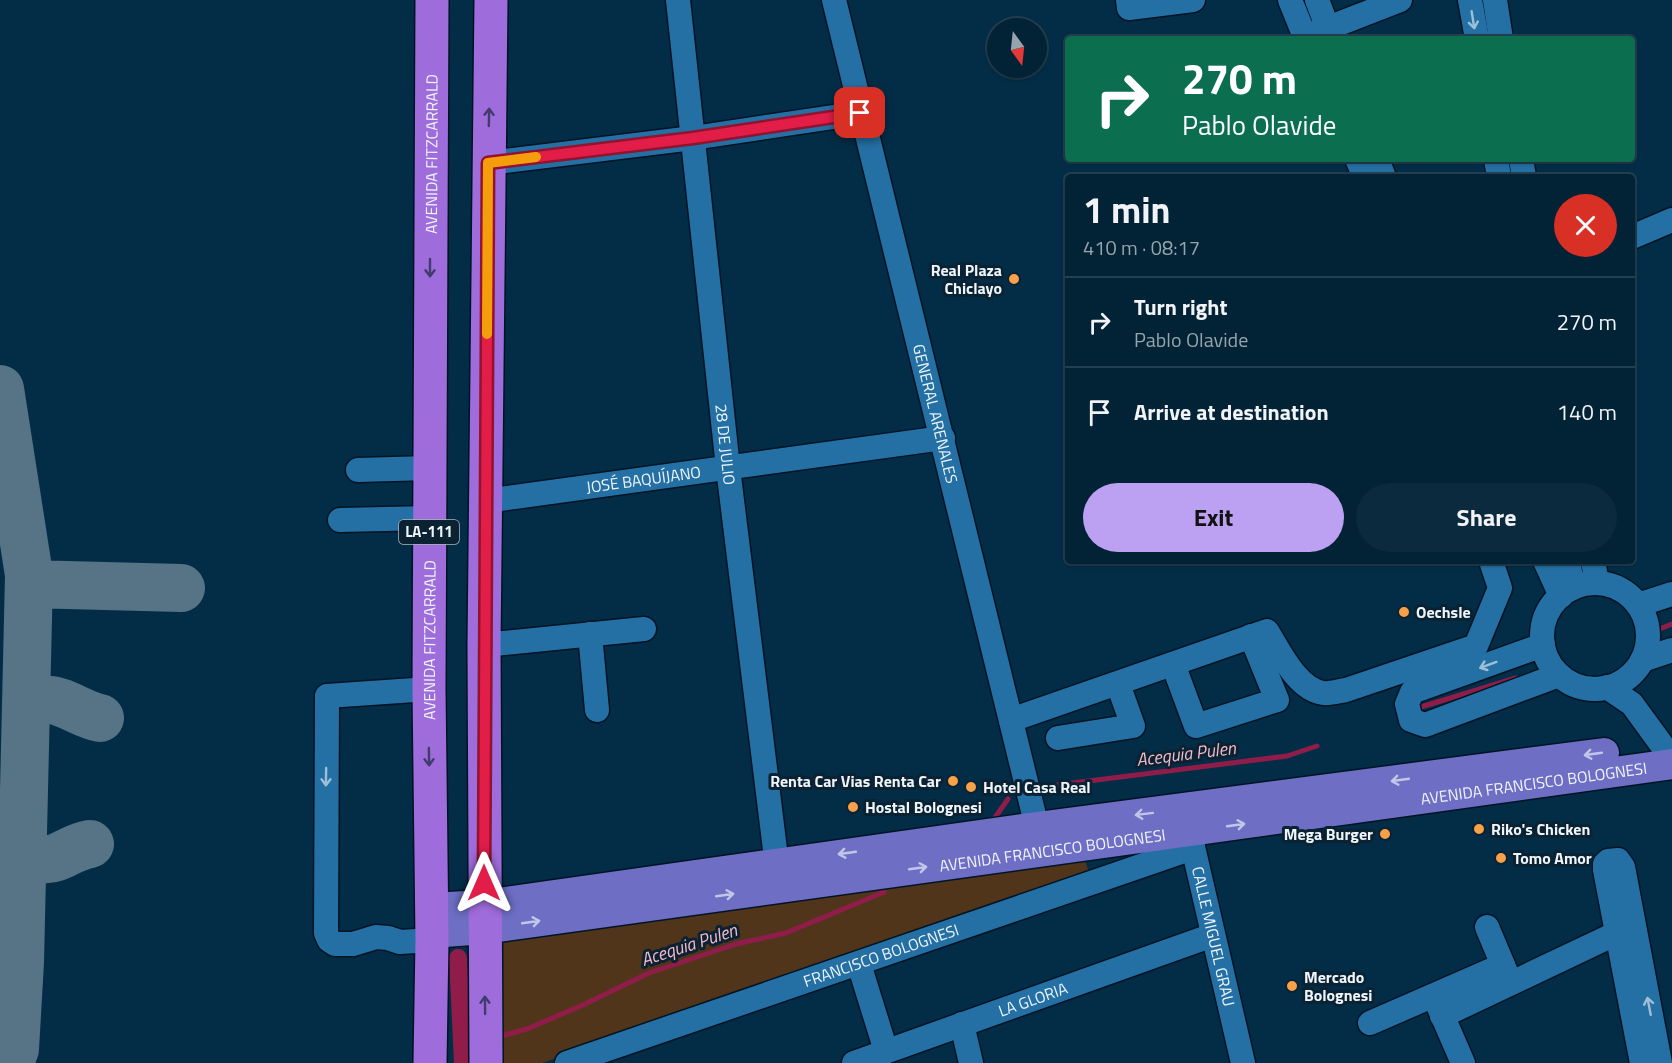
<!DOCTYPE html>
<meta charset="utf-8">
<style>
body{margin:0;font-family:"Titillium Web",sans-serif;background:#0c2a3d;color:#f1f3f6;height:100vh;display:flex;flex-direction:column;font-size:22px;white-space:nowrap}
*{box-sizing:border-box;margin:0}
p{font-size:20px;color:#96a4ad}
.icon{flex:none;width:33px;height:33px;fill:none;stroke:currentColor;stroke-width:2;stroke-linecap:round;stroke-linejoin:round}
.map{position:relative;flex:1;overflow:hidden}
.drawer{position:absolute;left:1065px;top:174px;width:570px;height:390px;display:flex;flex-direction:column;background:#022235;border-radius:6px;box-shadow:0 2px 4px #0004,0 0 0 2px #233f50}
.drawer>*{flex:none}
.top-card{position:absolute;left:1065px;top:36px;width:570px;height:126px;border-radius:6px;box-shadow:0 2px 4px #0004,0 0 0 2px #233f50;background:#0b6e4f;color:#fff;overflow:hidden}
.needle{width:39px;rotate:165deg}
.buttons{position:absolute;left:987px;top:18px;display:grid;gap:12px}
.buttons a{display:grid;place-items:center;width:60px;height:60px;border-radius:50%;background:#022235;box-shadow:0 2px 4px #0004,0 0 0 2px #233f50;font-size:30px}
.pin{position:absolute;display:grid;place-items:center;width:51px;height:51px;color:#fff;margin:-26px;border-radius:12px;box-shadow:0 3px 9px #0006}
.me{position:absolute;width:66px;margin:-33px;rotate:0deg;stroke-linejoin:round;filter:drop-shadow(0 0 4px #0008)}
.turn{display:flex;align-items:center;gap:21px;height:126px;padding:0 18px;font-size:27px}
.turn .icon{width:78px;height:78px;stroke-width:2.5}
.turn b{display:block;font-size:42px;line-height:51px}
.round{display:grid;place-items:center;flex:none;width:63px;height:63px;border-radius:32px;background:#0c2a3d}
.summary{display:flex;align-items:center;justify-content:space-between;height:102px;padding:0 18px}
h1{font-size:36px;font-weight:700;line-height:45px}
.button{display:flex;gap:12px;margin-top:auto;padding:12px 18px}
.button a{flex:1;height:69px;border-radius:36px;background:#bca0f2;color:#111;font-size:24px;font-weight:700;line-height:69px;text-align:center}
.button a+a{background:#0c2a3d;color:#f1f3f6}
ul{padding:0;list-style:none}
li{display:flex;align-items:center;gap:18px;height:90px;padding:0 18px;border-top:2px solid #233f50}
li div{flex:1}
li b{display:block;font-size:22px}
li em{font-style:normal}
.map>svg:first-child{display:block}
.green{fill:#51351b}
.lines{fill:none;stroke-linecap:round;stroke-linejoin:round}
.stream{stroke:#901d49;stroke-width:5}
.canal{stroke:#901d49;stroke-width:18}
.taxiway{stroke:#567486;stroke-width:48}
.minor-casing{stroke:#001424;stroke-width:27}
.major-casing{stroke:#001424;stroke-width:33}
.highway-casing{stroke:#001424;stroke-width:36}
.minor{stroke:#2470a4;stroke-width:24}
.major{stroke:#6e6ec5;stroke-width:30}
.highway{stroke:#9f6cdb;stroke-width:33}
.oneway{stroke:#9dc0d8}
.oneway2{stroke:#3f3c6e}
.oneway3{stroke:#c1c6e8}
.route-casing{stroke:#92132f;stroke-width:15}
.route{stroke:#e11d48;stroke-width:10}
.slow{stroke:#f59e0b;stroke-width:10}
.poi-dot{fill:#f7a149;stroke:#0b2233;stroke-width:2}
.labels{text-anchor:middle;stroke-width:6;stroke-linejoin:round;paint-order:stroke}
.shield{fill:#0b2233;stroke:#aab6bf;stroke-width:1.5}
.shield-label{font-size:15px;font-weight:bold;fill:#eef5fb}
.street-label{font-size:16px;fill:#eef5fb;stroke:#0b2233}
.poi-label{font-size:16px;font-weight:bold;fill:#eef5fb;stroke:#0b2233;text-anchor:start}
.water-label{font-size:18px;font-style:italic;fill:#f7bac9;stroke:#0b2233}
</style>
<div class="map">
<svg width="1672" height="1063" viewBox="0 0 1672 1063">
<rect width="100%" height="100%" fill="#032d47"/>
<!-- green -->
<path class="green" d="M1082,853l7,19 -547,191h-44l2,-131z"/>
<g class="lines">
<!-- stream -->
<path class="stream" d="M1657,630l15,-6
M1421,707l95,-29
M1057,785l230,-29 30,-10
M994,819l14,-20
M505,1035l22,-6 58,-25 64,-31 87,-29 50,-11 98,-41
M464,1048l8,-2"/>
<!-- canal -->
<path class="canal" d="M458,958l5,105"/>
<!-- taxiway -->
<path class="taxiway" d="M0,389l29,186 -9,387 -5,87 -5,14
M29,584l152,4
M26,711c21,-27 48,2 74,7
M23,845c26,30 38,4 67,-1"/>
<defs>
<g id="minor">
<path id="s1" d="M678,0l50,468 51,414"/>
<path id="s2" d="M834,0l203,827"/>
<path d="M1128,0l1,8 64,-8"/>
<path d="M1290,0l15,37"/>
<path d="M1317,0l15,39"/>
<path d="M1470,0l7,39"/>
<path d="M1495,0l6,39"/>
<path d="M1306,39l-1,-2 95,-37"/>
<path d="M1357,159l8,18"/>
<path d="M1377,159l7,18"/>
<path d="M1496,159l3,18"/>
<path d="M1521,159l3,18"/>
<path d="M488,163l205,-25 167,-25"/>
<path d="M1632,237l40,-17"/>
<path d="M358,470l71,-2"/>
<path id="s3" d="M486,501l457,-63"/>
<path d="M340,520l89,-2"/>
<path d="M1545,561l16,35"/>
<path d="M1568,561l5,27"/>
<path d="M1593,561l4,22"/>
<circle cx="1595" cy="636" r="53"/>
<path d="M1638,605l34,-11"/>
<path d="M590,634l7,76"/>
<path d="M484,645l160,-16"/>
<path d="M1543,645l-131,47 -5,12 4,16 14,5 134,-50"/>
<path d="M1642,660l30,-10"/>
<path d="M1173,664l23,62 81,-26 -26,-64"/>
<path d="M1607,687l25,17 40,55"/>
<path d="M429,689l-102,7 -1,237 3,7 6,4h18l23,-7 12,1 12,4 32,-2"/>
<path d="M1011,720l256,-89c13,21 30,58 56,62 7,1 16,-2 23,-3l130,-44 24,-58 -9,-27"/>
<path d="M1058,738l75,-12 -15,-42"/>
<path id="s4" d="M1190,834l53,229"/>
<path d="M1487,927l21,50"/>
<path d="M859,964l27,87"/>
<path d="M1437,1003l26,60"/>
<path d="M1442,1016l175,-83"/>
<path d="M1370,1023l133,-58"/>
<path d="M962,1024l9,39"/>
<path id="s5" d="M567,1063l626,-215"/>
<path id="s6" d="M854,1063l359,-128"/>
<path d="M1642,1063l-37,-193v-6l3,-3 10,-1 5,7 37,196"/>
</g>
<g id="major">
<path d="M431,908l53,-3 553,-78 567,-74"/>
<path id="s7" d="M432,933l52,-4 1188,-165"/>
</g>
<g id="highway">
<path id="s8" d="M430,1063l2,-123 -3,-251 3,-689"/>
<path d="M486,1063l-2,-418 7,-645"/>
</g>
</defs>
<!-- minor casing -->
<use href="#minor" class="minor-casing"/>
<!-- major casing -->
<use href="#major" class="major-casing"/>
<!-- highway casing -->
<use href="#highway" class="highway-casing"/>
<!-- minor -->
<use href="#minor" class="minor"/>
<!-- major -->
<use href="#major" class="major"/>
<!-- highway -->
<use href="#highway" class="highway"/>
</g>
<!-- one-way arrows -->
<defs><path id="oneway-shaft" d="M-6 0H5M1.5-3L5.5 0L1.5 3" fill="none" stroke-width="1.6" stroke-linecap="round" stroke-linejoin="round" transform="scale(1.5)"/></defs>
<g class="oneway">
<use href="#oneway-shaft" transform="translate(1473 20) rotate(81)"/>
<use href="#oneway-shaft" transform="translate(1488 665) rotate(160)"/>
<use href="#oneway-shaft" transform="translate(326 777) rotate(91)"/>
<use href="#oneway-shaft" transform="translate(1649 1006) rotate(-101)"/>
</g>
<g class="oneway2">
<use href="#oneway-shaft" transform="translate(489 117) rotate(-89)"/>
<use href="#oneway-shaft" transform="translate(430 268) rotate(90)"/>
<use href="#oneway-shaft" transform="translate(429 757) rotate(89)"/>
<use href="#oneway-shaft" transform="translate(485 1005) rotate(-91)"/>
</g>
<g class="oneway3">
<use href="#oneway-shaft" transform="translate(1593 754) rotate(172)"/>
<use href="#oneway-shaft" transform="translate(1400 780) rotate(172)"/>
<use href="#oneway-shaft" transform="translate(1144 814) rotate(173)"/>
<use href="#oneway-shaft" transform="translate(1236 825) rotate(-8)"/>
<use href="#oneway-shaft" transform="translate(847 853) rotate(172)"/>
<use href="#oneway-shaft" transform="translate(918 868) rotate(-8)"/>
<use href="#oneway-shaft" transform="translate(725 895) rotate(-8)"/>
<use href="#oneway-shaft" transform="translate(531 922) rotate(-8)"/>
</g>
<g class="lines">
<defs>
<path id="route" d="M484,883l4,-720 205,-25 167,-25"/>
</defs>
<!-- route casing -->
<use href="#route" class="route-casing"/>
<!-- route -->
<use href="#route" class="route"/>
<!-- slow -->
<path class="slow" d="M487,334l1,-171 48,-6"/>
</g>
<!-- markers -->
<g class="poi-dot">
<circle cx="1014" cy="279" r="6"/>
<circle cx="1404" cy="612" r="6"/>
<circle cx="953" cy="781" r="6"/>
<circle cx="971" cy="787" r="6"/>
<circle cx="853" cy="807" r="6"/>
<circle cx="1479" cy="829" r="6"/>
<circle cx="1385" cy="834" r="6"/>
<circle cx="1501" cy="858" r="6"/>
<circle cx="1292" cy="986" r="6"/>
</g>
<g class="labels">
<!-- shield labels -->
<rect class="shield" x="399" y="520" width="60" height="24" rx="4.5"/>
<g class="shield-label">
<text x="429" y="537">LA-111</text>
</g>
<!-- street labels -->
<g class="street-label">
<text dy="6" stroke="none"><textPath href="#s8" startOffset="909">AVENIDA FITZCARRALD</textPath></text>
<text dy="6" stroke="none"><textPath href="#s2" startOffset="426">GENERAL ARENALES</textPath></text>
<text dy="6" stroke="none"><textPath href="#s1" startOffset="447">28 DE JULIO</textPath></text>
<text dy="6" stroke="none"><textPath href="#s3" startOffset="159">JOSÉ BAQUÍJANO</textPath></text>
<text dy="6" stroke="none"><textPath href="#s8" startOffset="423">AVENIDA FITZCARRALD</textPath></text>
<text dy="6" stroke="none"><textPath href="#s7" startOffset="1112">AVENIDA FRANCISCO BOLOGNESI</textPath></text>
<text dy="6" stroke="none"><textPath href="#s7" startOffset="626">AVENIDA FRANCISCO BOLOGNESI</textPath></text>
<text dy="6" stroke="none"><textPath href="#s4" startOffset="105">CALLE MIGUEL GRAU</textPath></text>
<text dy="6" stroke="none"><textPath href="#s5" startOffset="332">FRANCISCO BOLOGNESI</textPath></text>
<text dy="6" stroke="none"><textPath href="#s6" startOffset="190">LA GLORIA</textPath></text>
</g>
<!-- poi labels -->
<g class="poi-label">
<text x="1002" y="276" text-anchor="end">Real Plaza<tspan x="1002" dy="18">Chiclayo</tspan></text>
<text x="1416" y="618">Oechsle</text>
<text x="941" y="787" text-anchor="end">Renta Car Vias Renta Car</text>
<text x="983" y="793">Hotel Casa Real</text>
<text x="865" y="813">Hostal Bolognesi</text>
<text x="1491" y="835">Riko's Chicken</text>
<text x="1373" y="840" text-anchor="end">Mega Burger</text>
<text x="1513" y="864">Tomo Amor</text>
<text x="1304" y="983">Mercado<tspan x="1304" dy="18">Bolognesi</tspan></text>
</g>
<!-- water labels -->
<g class="water-label">
<text transform="translate(1186 754) rotate(-7)" y="6">Acequia Pulen</text>
<text transform="translate(689 945) rotate(-18)" y="6">Acequia Pulen</text>
</g>
</g>
</svg>
<div class="buttons">
<a><svg class="needle" viewBox="-14 -14 28 28"><path d="M0-13l5 13h-10z" fill="#e53935"/><path d="M0 13l5-13h-10z" fill="#96a4ad"/></svg></a>
</div>
<div class="pin" style="left:860px;top:113px;background:#d93025"><svg class="icon" aria-label="arrive" viewBox="0 0 24 24"><path d="M6 21V4h12l-3 4 3 4H6"/></svg></div>
<svg class="me" style="left:484px;top:883px" viewBox="-20 -20 40 40"><path d="M0-17L14 15 0 8-14 15z" fill="#e11d48" stroke="#fff" stroke-width="4"/></svg>
<div class="top-card">
<div class="turn"><svg class="icon" aria-label="right" viewBox="0 0 24 24"><path d="M7 20v-9h11M14 6l5 5-5 5"/></svg><div><b>270 m</b>Pablo Olavide</div></div>
</div>
<section class="drawer">
<div class="summary"><div><h1>1 min</h1><p>410 m · 08:17</p></div><a class="round" style="background:#d93025;color:#fff"><svg class="icon" aria-label="close" viewBox="0 0 24 24"><path d="M6 6l12 12M18 6L6 18"/></svg></a></div>
<ul>
<li><svg class="icon" aria-label="right" viewBox="0 0 24 24"><path d="M7 20v-9h11M14 6l5 5-5 5"/></svg><div><b>Turn right</b><p>Pablo Olavide</p></div><em>270 m</em></li>
<li><svg class="icon" aria-label="arrive" viewBox="0 0 24 24"><path d="M6 21V4h12l-3 4 3 4H6"/></svg><div><b>Arrive at destination</b></div><em>140 m</em></li>
</ul>
<div class="button"><a>Exit</a><a>Share</a></div>
</section>
</div>
